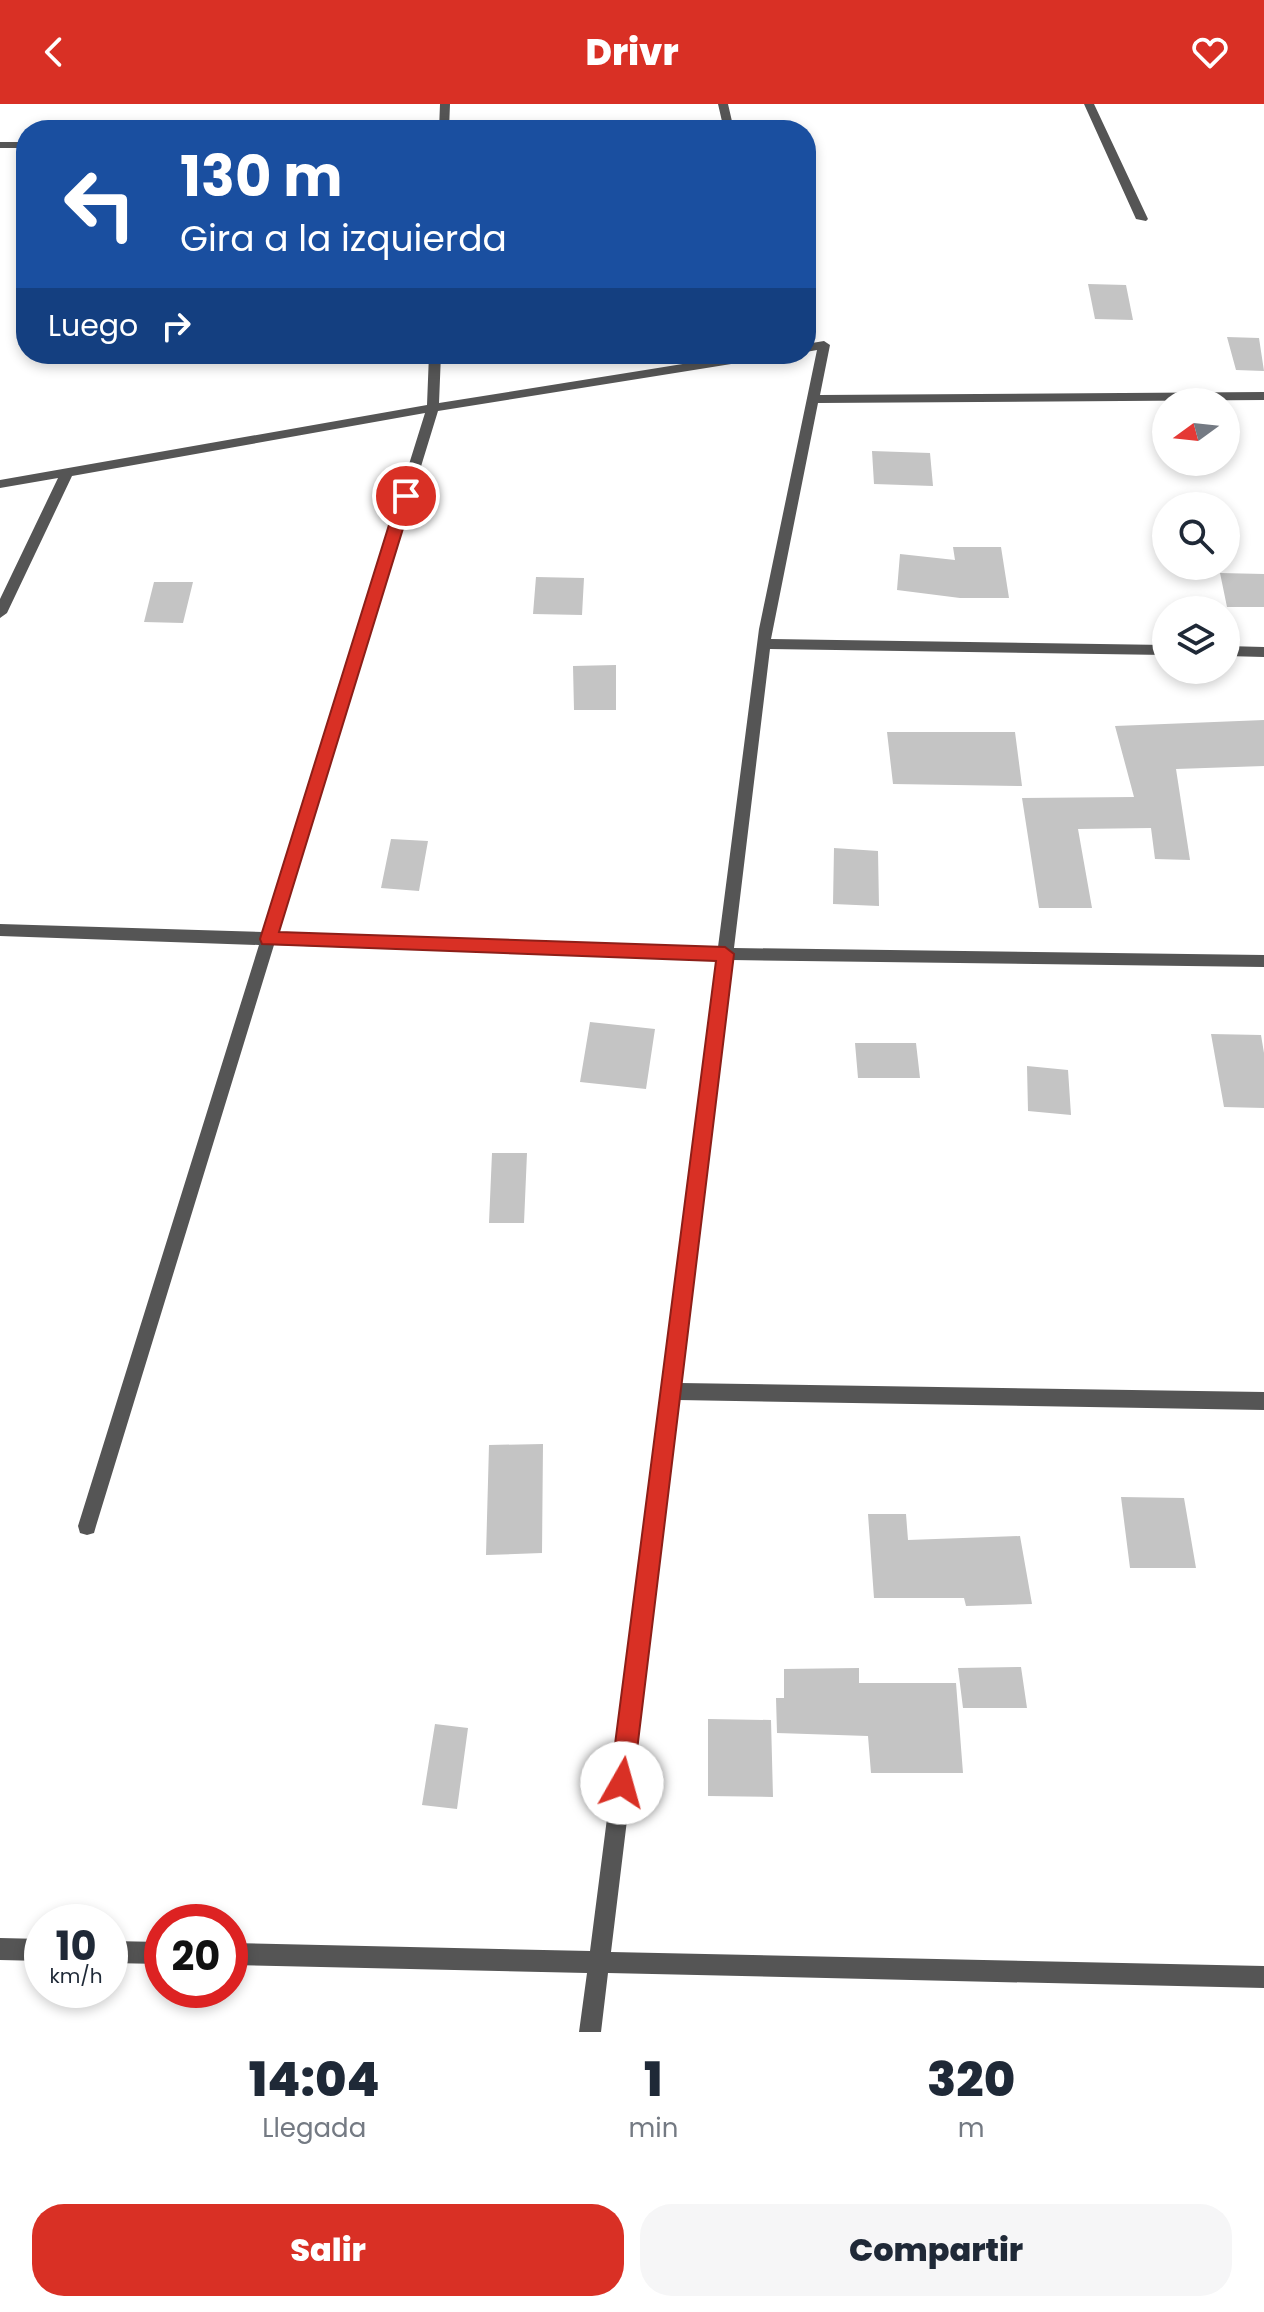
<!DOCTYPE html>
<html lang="es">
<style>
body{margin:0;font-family:Poppins,sans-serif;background:#f6f6f7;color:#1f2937;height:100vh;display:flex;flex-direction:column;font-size:30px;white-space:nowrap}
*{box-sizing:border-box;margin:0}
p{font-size:26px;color:#747a83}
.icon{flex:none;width:44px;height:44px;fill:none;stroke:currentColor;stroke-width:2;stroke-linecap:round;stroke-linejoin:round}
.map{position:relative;height:1928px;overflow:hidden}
.details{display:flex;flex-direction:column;background:#fff;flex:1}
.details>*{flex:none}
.banner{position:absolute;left:16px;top:16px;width:800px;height:244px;border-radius:32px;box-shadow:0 4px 12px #0003;background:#1a4fa0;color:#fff;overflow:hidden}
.needle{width:52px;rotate:255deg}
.tools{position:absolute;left:1152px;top:284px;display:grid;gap:16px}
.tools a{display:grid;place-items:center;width:88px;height:88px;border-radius:50%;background:#fff;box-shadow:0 4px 12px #0003;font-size:40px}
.speed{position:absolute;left:24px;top:1800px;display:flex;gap:16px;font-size:40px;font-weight:700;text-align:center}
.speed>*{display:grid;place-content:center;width:104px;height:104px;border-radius:50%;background:#fff;box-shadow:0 4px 12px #0003;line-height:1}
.speed small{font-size:20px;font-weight:400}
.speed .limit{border:12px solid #d22;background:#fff;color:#111}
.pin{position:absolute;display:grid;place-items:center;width:68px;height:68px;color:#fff;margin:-34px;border:4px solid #fff;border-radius:50%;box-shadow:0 2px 8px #0007}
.me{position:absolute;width:88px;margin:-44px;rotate:7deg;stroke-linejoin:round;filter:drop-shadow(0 0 6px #0008)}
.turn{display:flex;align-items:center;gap:28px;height:168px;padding:0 32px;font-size:36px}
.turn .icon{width:104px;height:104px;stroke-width:2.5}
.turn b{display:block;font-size:56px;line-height:68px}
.then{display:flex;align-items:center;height:76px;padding:0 32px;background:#0003;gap:16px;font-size:30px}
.eta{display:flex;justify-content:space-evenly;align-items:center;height:136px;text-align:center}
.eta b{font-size:48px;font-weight:800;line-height:56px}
.primary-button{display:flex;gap:16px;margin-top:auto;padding:16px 32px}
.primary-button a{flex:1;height:92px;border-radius:32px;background:#d93025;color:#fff;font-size:32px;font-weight:800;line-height:92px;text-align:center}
.primary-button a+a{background:#f6f6f7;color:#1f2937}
header{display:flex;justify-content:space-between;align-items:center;height:104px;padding:0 32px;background:#d93025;color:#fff;font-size:36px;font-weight:800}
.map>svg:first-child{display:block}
.building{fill:#c4c4c4}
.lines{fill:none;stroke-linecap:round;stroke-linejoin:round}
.service{fill:#555;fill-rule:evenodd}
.minor{fill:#555;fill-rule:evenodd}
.route{fill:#d93025;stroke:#8d1f18;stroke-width:2}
</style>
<header><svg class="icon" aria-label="back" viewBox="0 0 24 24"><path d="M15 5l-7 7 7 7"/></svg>Drivr<svg class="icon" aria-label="heart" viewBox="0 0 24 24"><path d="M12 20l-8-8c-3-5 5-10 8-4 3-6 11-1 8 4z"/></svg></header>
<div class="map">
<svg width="1264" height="1928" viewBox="0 0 1264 1928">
<rect width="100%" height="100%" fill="#fff"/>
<!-- building -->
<path class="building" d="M1088,180l38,1 7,35 -38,-1z
M1227,233l32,1 5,33 -28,-1z
M872,347l58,2 3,33 -59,-2z
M953,443h48l8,51h-49l-63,-8 3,-36 55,6z
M1220,469l44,1v33h-37z
M536,473l48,1 -2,37 -49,-1z
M154,478h39l-10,41 -39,-1z
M616,561v45h-42l-1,-44z
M1264,616v46l-88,3 14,91 -35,-1 -4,-31 -73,1 14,79h-53l-17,-110 112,-1 -19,-71z
M887,628h128l7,54 -129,-2z
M391,735l37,2 -9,50 -38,-3z
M834,744l44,3 1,55 -46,-2z
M590,918l65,7 -9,60 -66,-7z
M1211,930l50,1 3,18v55l-40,-1z
M855,939h61l4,35h-62z
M1027,962l41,4 3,45 -43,-4z
M492,1049h35l-3,70h-35z
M543,1340l-1,109 -56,2 3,-110z
M1121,1393l63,1 12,70h-66z
M868,1410h38l2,26 112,-4 12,68 -66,2 -2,-8h-90z
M1021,1563l6,41h-64l-5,-40z
M859,1564v15h97l7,90h-92l-3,-37 -91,-3 -1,-35h8v-29z
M708,1615l63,1 2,77 -65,-1z
M435,1620l33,4 -11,81 -35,-4z"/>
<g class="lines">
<!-- service -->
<path class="service" d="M440,0h10l-1,26h-10z
M718,0h10l6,26h-10z
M1084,0h10l54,115 -2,2 -10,-2z
M824,237l6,4 -10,50 444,-3v8l-446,3 -47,236 395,6v10l-396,-6 -36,299 530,7v12l-532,-7 -52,423 584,9v18l-586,-10 -67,552 653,14v22l-656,-15 -7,59h-22l8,-59 -357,-8v-22l360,8 127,-991 -443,-15 -178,581 -2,7 -7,2 -7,-2 -2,-7 181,-581 -259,-9v-12l263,8 162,-519 -353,63 -65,137 -7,5v-19l58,-121 -58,10v-8l427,-75 2,-51h12l-2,49 306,-49h29l-6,4 -330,53 -160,522 440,14 41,-318 58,-279 -11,2v-8z
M1226,542l38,1v10l-38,-1z
M0,1834l42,1v22l-42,-1z
M110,1837l52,1v22l-52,-1z"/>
<!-- minor -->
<path class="minor" d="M0,38h26v6h-26z"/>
</g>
<!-- route -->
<path class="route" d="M406,388l7,4 -134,436 446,15 9,7 -101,829 -3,8 -8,3 -9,-3 -3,-8 106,-822 -454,-17 -2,-5 138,-443z"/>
</svg>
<div class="tools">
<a><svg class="needle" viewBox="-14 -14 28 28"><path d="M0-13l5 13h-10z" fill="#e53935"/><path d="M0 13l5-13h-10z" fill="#747a83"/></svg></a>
<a><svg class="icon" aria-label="search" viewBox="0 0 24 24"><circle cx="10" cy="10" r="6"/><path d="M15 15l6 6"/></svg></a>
<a><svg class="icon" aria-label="layers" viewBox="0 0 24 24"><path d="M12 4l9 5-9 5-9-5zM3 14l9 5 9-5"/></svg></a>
</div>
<div class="speed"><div>10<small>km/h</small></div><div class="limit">20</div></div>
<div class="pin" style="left:406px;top:392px;background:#d93025"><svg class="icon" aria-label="arrive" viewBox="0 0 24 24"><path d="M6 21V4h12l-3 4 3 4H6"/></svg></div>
<svg class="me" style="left:622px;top:1679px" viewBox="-20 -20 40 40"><circle r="19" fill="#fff"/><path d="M0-13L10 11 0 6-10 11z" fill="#d93025"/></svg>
<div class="banner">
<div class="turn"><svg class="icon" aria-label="left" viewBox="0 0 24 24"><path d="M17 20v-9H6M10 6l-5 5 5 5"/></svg><div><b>130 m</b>Gira a la izquierda</div></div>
<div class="then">Luego<svg class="icon" aria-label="right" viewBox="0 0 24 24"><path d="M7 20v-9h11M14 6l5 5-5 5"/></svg></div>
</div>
</div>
<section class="details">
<div class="eta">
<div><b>14:04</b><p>Llegada</p></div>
<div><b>1</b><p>min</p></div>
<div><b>320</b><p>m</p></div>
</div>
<div class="primary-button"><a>Salir</a><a>Compartir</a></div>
</section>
